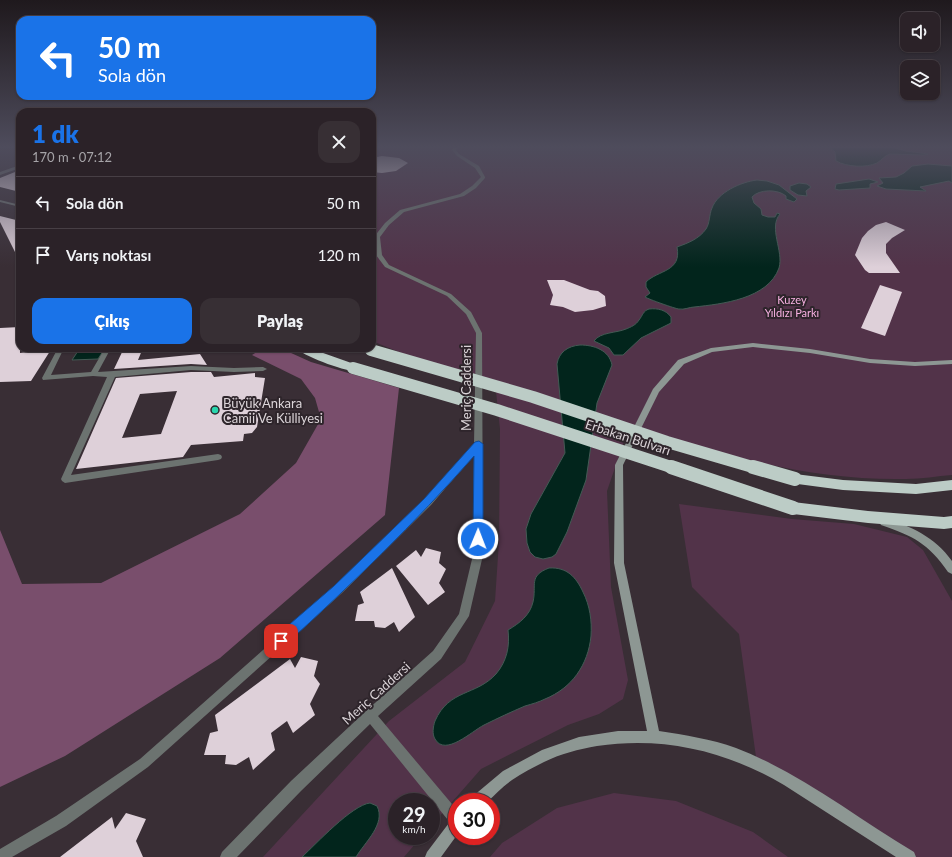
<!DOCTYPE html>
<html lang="tr">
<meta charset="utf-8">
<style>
body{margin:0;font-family:Lato,sans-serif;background:#372f34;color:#f1f3f6;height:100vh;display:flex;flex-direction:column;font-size:15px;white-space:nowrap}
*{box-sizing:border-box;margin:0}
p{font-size:13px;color:#a6a4a8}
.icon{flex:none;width:22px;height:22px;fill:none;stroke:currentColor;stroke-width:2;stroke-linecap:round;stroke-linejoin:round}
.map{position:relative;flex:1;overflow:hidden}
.drawer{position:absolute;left:16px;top:108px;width:360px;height:244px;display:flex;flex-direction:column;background:#2b2228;border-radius:12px;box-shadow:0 1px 3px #0004,0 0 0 1px #473f45}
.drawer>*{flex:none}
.guide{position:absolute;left:16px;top:16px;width:360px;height:84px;border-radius:12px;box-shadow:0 1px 3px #0004,0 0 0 1px #473f45;background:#1a73e8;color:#fff;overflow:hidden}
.buttons{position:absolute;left:900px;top:12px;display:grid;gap:8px}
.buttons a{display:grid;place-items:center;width:40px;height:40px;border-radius:8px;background:#2b2228;box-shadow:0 1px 3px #0004,0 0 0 1px #473f45;font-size:20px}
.speed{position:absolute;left:388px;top:793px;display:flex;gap:8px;font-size:20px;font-weight:700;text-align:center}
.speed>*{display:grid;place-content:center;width:52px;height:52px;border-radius:50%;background:#2b2228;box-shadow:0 1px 3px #0004,0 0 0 1px #473f45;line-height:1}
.speed small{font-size:10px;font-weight:400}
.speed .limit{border:6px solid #d22;background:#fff;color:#111}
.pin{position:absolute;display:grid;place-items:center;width:34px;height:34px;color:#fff;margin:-17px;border-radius:8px;box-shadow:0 2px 6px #0006}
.me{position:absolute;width:44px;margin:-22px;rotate:1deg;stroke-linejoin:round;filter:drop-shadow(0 0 3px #0008)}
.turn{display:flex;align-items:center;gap:14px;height:84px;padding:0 16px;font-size:18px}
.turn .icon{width:52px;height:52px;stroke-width:2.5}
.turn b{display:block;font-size:28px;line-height:34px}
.round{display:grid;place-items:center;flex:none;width:42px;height:42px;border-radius:12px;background:#372f34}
.overview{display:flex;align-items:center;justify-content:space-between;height:68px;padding:0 16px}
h1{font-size:24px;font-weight:800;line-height:30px;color:#1a73e8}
.cta{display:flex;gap:8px;margin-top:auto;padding:8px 16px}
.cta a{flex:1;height:46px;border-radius:12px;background:#1a73e8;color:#fff;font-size:16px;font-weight:800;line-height:46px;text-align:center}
.cta a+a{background:#372f34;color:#f1f3f6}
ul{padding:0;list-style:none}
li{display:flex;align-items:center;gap:12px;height:52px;padding:0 16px;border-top:1px solid #473f45}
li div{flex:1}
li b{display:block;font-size:15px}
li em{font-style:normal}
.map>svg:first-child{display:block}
.green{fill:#523349}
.forest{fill:#794e6c}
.water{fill:#02251c;stroke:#435a54}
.building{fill:#ded0d9;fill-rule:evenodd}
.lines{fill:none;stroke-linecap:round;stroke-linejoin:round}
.street{fill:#6c7370;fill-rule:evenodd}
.secondary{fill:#8d9793;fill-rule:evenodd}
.highway{fill:#bcccc6;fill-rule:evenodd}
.highway-bridge-far1{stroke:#bcccc6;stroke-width:12}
.highway-bridge{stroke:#bcccc6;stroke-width:14}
.route{fill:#1a73e8;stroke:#114b97}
.poi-dot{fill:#28d5ad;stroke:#2e252b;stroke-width:1.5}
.labels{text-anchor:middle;stroke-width:4;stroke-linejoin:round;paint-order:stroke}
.far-park-label{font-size:11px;fill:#f8b1e2;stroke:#2e252b}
.street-label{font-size:13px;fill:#dbd4d8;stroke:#2e252b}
.poi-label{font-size:13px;fill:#dbd4d8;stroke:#2e252b;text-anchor:start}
</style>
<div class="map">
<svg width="952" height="857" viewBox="0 0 952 857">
<rect width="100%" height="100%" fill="#392e35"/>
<!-- green -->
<path class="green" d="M372,147h580v328c-15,1 -30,4 -46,4 -95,2 -187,-24 -276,-55l-23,67 4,96 17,93 -5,19 -24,15 -31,11 -87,44 -50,57v-24h-34v34h25l-18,21h-141l126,-136 76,-59 30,-61 4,-60 1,-112 -5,-47 -59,-15 -64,-26z
M679,504l113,15 62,5 53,13 16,13 29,51v256h-48l-148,-100 -17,-123 -47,-47z
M614,793l62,8 77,31 35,25h-298l12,-14 55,-35z"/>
<!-- forest -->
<path class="forest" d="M263,348h17l31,14 88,26 -14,127 -165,143 -155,98 -65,31v-257l22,54 79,-1 139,-69 56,-51 25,-44 -6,-21 -14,-19 -49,-24z"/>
<!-- water -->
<path class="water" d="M829,147h63l14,4 22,3 -4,1 -34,-1c-6,2 -8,6 -13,9 -11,5 -30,4 -41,-2l-1,-9z
M928,164l24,2v17l-3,-2 -29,6 6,4 -40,-2 -9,-3 6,-3 -4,-5 17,-1 8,-4 8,-7z
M869,179l9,3 -8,2v4l-31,2 -4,-1 1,-5z
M757,180l10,1 12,4 18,14 -3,3 -8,-3v-3c-8,-7 -27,-7 -34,1l2,6 7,6 1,6 6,2h7l2,-4 3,1c-12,14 4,37 -1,54 -11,31 -57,36 -85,39 -4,0 -10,3 -15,2 -3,0 -31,-10 -34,-12l5,-4 -4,-6v-5c12,-12 36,-10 31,-35 11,-4 22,-8 29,-18 4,-6 3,-14 6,-21 6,-16 29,-26 45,-28z
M799,183l8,1 4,3 -5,4 1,5 -9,-1 -8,-5v-4z
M649,309c9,-1 17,1 22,8v6l-30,15 -18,17h-9l-5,-7 -15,-7c6,-9 23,-8 32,-12 5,-2 10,-4 13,-9 4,-5 4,-9 10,-11z
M580,345c14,0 29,5 32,20l-15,38 -11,77 -19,52 -11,22 -4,3 -9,2 -8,-2 -5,-5 -3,-9 -1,-14 5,-15 34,-61 -8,-89c2,-12 11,-18 23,-19z
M80,348h25l-7,11 -26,1z
M549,568c18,-1 27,9 34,24 7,14 9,29 8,44 -3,29 -19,52 -46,63 -6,3 -13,5 -20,7 -14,6 -27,12 -41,19 -12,6 -39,32 -49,14 -3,-5 -2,-12 0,-18 14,-32 41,-25 61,-47 11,-13 14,-28 12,-44 12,-7 22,-15 25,-28 4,-17 -5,-26 16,-34z
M370,803l7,3c9,18 -12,36 -21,51h-54c14,-13 50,-52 68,-54z"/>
<!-- building -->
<path class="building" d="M382,156l17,2 9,5 -12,8 -14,2 -10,-1v-14z
M20,170v22l-20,-5v-9z
M0,216l20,5v41l-20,-40z
M886,222l19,8 -13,8 -6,6v9l14,20h-31l-4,-3 -10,-15 7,-17 6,-7 8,-6z
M547,280h17l26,10 8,1 7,5 1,10 -13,4 -18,2 -12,-5 -13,-2 3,-10z
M880,285l22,7 -17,44 -24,-8z
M20,327v26l17,-2 2,-3h13l-21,33 -31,1v-54z
M124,348h19l-5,12 62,-6 7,11 -16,-1 -77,5z
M191,372h20l3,5 41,-4v4l10,1 -8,49 -5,6 -8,1 -1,7 -52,4 -8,12 -107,12 40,-91zM177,391l-16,43 -39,4 18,-44z
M426,548l15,4 -2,11 7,6 -7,14 6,9 -17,13 -32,-39 20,-16 5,7z
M392,568l23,49 -16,15 -5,-10 -9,6 -10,-1 -1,-6h-19l3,-16 6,-2 -4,-11z
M301,657l17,4 -4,15 6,8 -10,20 5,11 -22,18 -6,-12 -16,12 4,17 -22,20 -4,-13 -13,8 -11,-1 1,-9h-22l6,-22 8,-2 -3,-16 75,-56 5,9z
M126,813l20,6 -10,22 7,16h-83l52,-40 3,12z"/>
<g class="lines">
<!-- street -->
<path class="street" d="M454,147h4l-2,3 3,4 20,12 6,11v1l-9,10 -12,8 -60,16 -15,13 -9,12 2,18 7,10 62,29 20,18 11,21 1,222 -14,61 -28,43 -63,57 79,94v17l-5,-2 -82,-101 -69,67 -64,66h-17l2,-5 69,-71 75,-70 67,-60 26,-37 14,-59 1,-100 -43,50 -89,88 -194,174 -82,59 -54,31h-12v-8l56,-33 84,-57 194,-172 91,-88 49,-55 2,-111 -10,-19 -19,-18 -62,-29 -9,-12 -2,-18 11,-14 15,-13 60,-16 12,-8 9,-9 -6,-9 -18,-12 -5,-6z
M20,165v3l-20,7v-3z
M0,200l20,5v2l-20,-5z
M58,348h6l-13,27 40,-3 14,-24h6l-13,24 93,-6 43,2 29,-1 4,2 -4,2 -29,1 -43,-2 -76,7 -44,98 147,-21 3,1 1,2 -1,2 -3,1 -153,23 -3,-2 -1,-2 46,-102 -14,-1 -50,4 -1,-2z"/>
<!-- secondary -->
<path class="secondary" d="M753,343l57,6 60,10 45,3 37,-2v4l-37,2 -45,-3 -60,-10 -57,-6 -41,5 -28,12 -25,28 -36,73 1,98 35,168c26,4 52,8 77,17 65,25 119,69 178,104l2,5h-20l-112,-72c-58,-34 -120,-49 -187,-39 -18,3 -37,8 -53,16 -10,5 -22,11 -32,18 -9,6 -17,15 -25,22h-17l2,-5 31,-26 39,-21 37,-13 39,-6h29l-33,-168 1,-98 38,-76 25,-29 33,-12z
M884,518c27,8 51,19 68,43v13l-4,-2c-20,-29 -35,-36 -67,-47l-2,-3 2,-3z
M457,817v18l-16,22h-16l2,-5 25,-33z"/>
<!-- highway -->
<path class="highway" d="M296,348h13l48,17 1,3 -1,3c-9,2 -56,-16 -61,-23z
M795,474l48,6 73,4 36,-4v10l-36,4 -73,-4 -53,-7 -2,-4 2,-4z
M793,502l75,9 76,6 8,-1v12l-8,1 -76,-6 -75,-9 -5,-2 -2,-4 2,-4z"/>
<!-- highway-bridge-far1 -->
<path class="highway-bridge-far1" d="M371,350l162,47 134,45 89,26
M353,368l144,42 177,58"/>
<!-- highway-bridge -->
<path class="highway-bridge" d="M671,467l122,41
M753,467l42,12"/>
</g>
<!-- sky -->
<linearGradient id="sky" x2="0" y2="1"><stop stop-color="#1f191d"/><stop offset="0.55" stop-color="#4e4c5c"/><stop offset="1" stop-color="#4e4c5c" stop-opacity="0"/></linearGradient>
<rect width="952" height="267" fill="url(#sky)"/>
<!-- route -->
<path class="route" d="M479,441l4,3v95l-1,4 -4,1 -4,-1 -1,-4 1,-83c-59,67 -123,129 -189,189l-4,2 -5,-2 -2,-4 2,-5 58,-50 90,-87 51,-57z"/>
<!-- markers -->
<circle class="poi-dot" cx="215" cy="410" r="4"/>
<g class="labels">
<!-- far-park labels -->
<g class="far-park-label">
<text x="792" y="304">Kuzey<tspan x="792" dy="13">Yıldızı Parkı</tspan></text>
</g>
<!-- street labels -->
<g class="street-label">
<text transform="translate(466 388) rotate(-90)" y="5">Meriç Caddersi</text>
<text transform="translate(628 437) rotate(18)" y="5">Erbakan Bulvarı</text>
<text transform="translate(376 693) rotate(-42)" y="5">Meriç Caddersi</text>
</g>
<!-- poi labels -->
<g class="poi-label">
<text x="223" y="408">Büyük Ankara<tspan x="223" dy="15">Camii Ve Külliyesi</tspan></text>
</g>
</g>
</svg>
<div class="buttons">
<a><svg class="icon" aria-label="sound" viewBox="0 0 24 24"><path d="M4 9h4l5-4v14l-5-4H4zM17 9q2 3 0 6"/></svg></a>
<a><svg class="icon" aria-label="layers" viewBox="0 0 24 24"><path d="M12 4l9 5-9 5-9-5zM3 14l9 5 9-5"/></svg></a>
</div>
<div class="speed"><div>29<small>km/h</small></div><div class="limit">30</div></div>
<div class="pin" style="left:281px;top:641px;background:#d93025"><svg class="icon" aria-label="arrive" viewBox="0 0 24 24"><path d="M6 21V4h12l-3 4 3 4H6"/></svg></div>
<svg class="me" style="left:478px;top:539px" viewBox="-20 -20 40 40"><circle r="17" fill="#1a73e8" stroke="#fff" stroke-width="3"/><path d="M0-11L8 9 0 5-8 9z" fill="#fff"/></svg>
<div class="guide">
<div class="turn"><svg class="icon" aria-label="left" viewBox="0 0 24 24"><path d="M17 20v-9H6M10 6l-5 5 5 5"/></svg><div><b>50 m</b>Sola dön</div></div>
</div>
<section class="drawer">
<div class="overview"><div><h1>1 dk</h1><p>170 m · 07:12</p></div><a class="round"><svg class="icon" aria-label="close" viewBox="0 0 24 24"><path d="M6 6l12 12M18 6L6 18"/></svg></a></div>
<ul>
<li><svg class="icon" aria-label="left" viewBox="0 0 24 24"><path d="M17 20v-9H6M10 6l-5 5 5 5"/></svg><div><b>Sola dön</b></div><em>50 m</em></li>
<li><svg class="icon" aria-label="arrive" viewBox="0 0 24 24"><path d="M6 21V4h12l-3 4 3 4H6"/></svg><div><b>Varış noktası</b></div><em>120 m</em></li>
</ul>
<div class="cta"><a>Çıkış</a><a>Paylaş</a></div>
</section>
</div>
